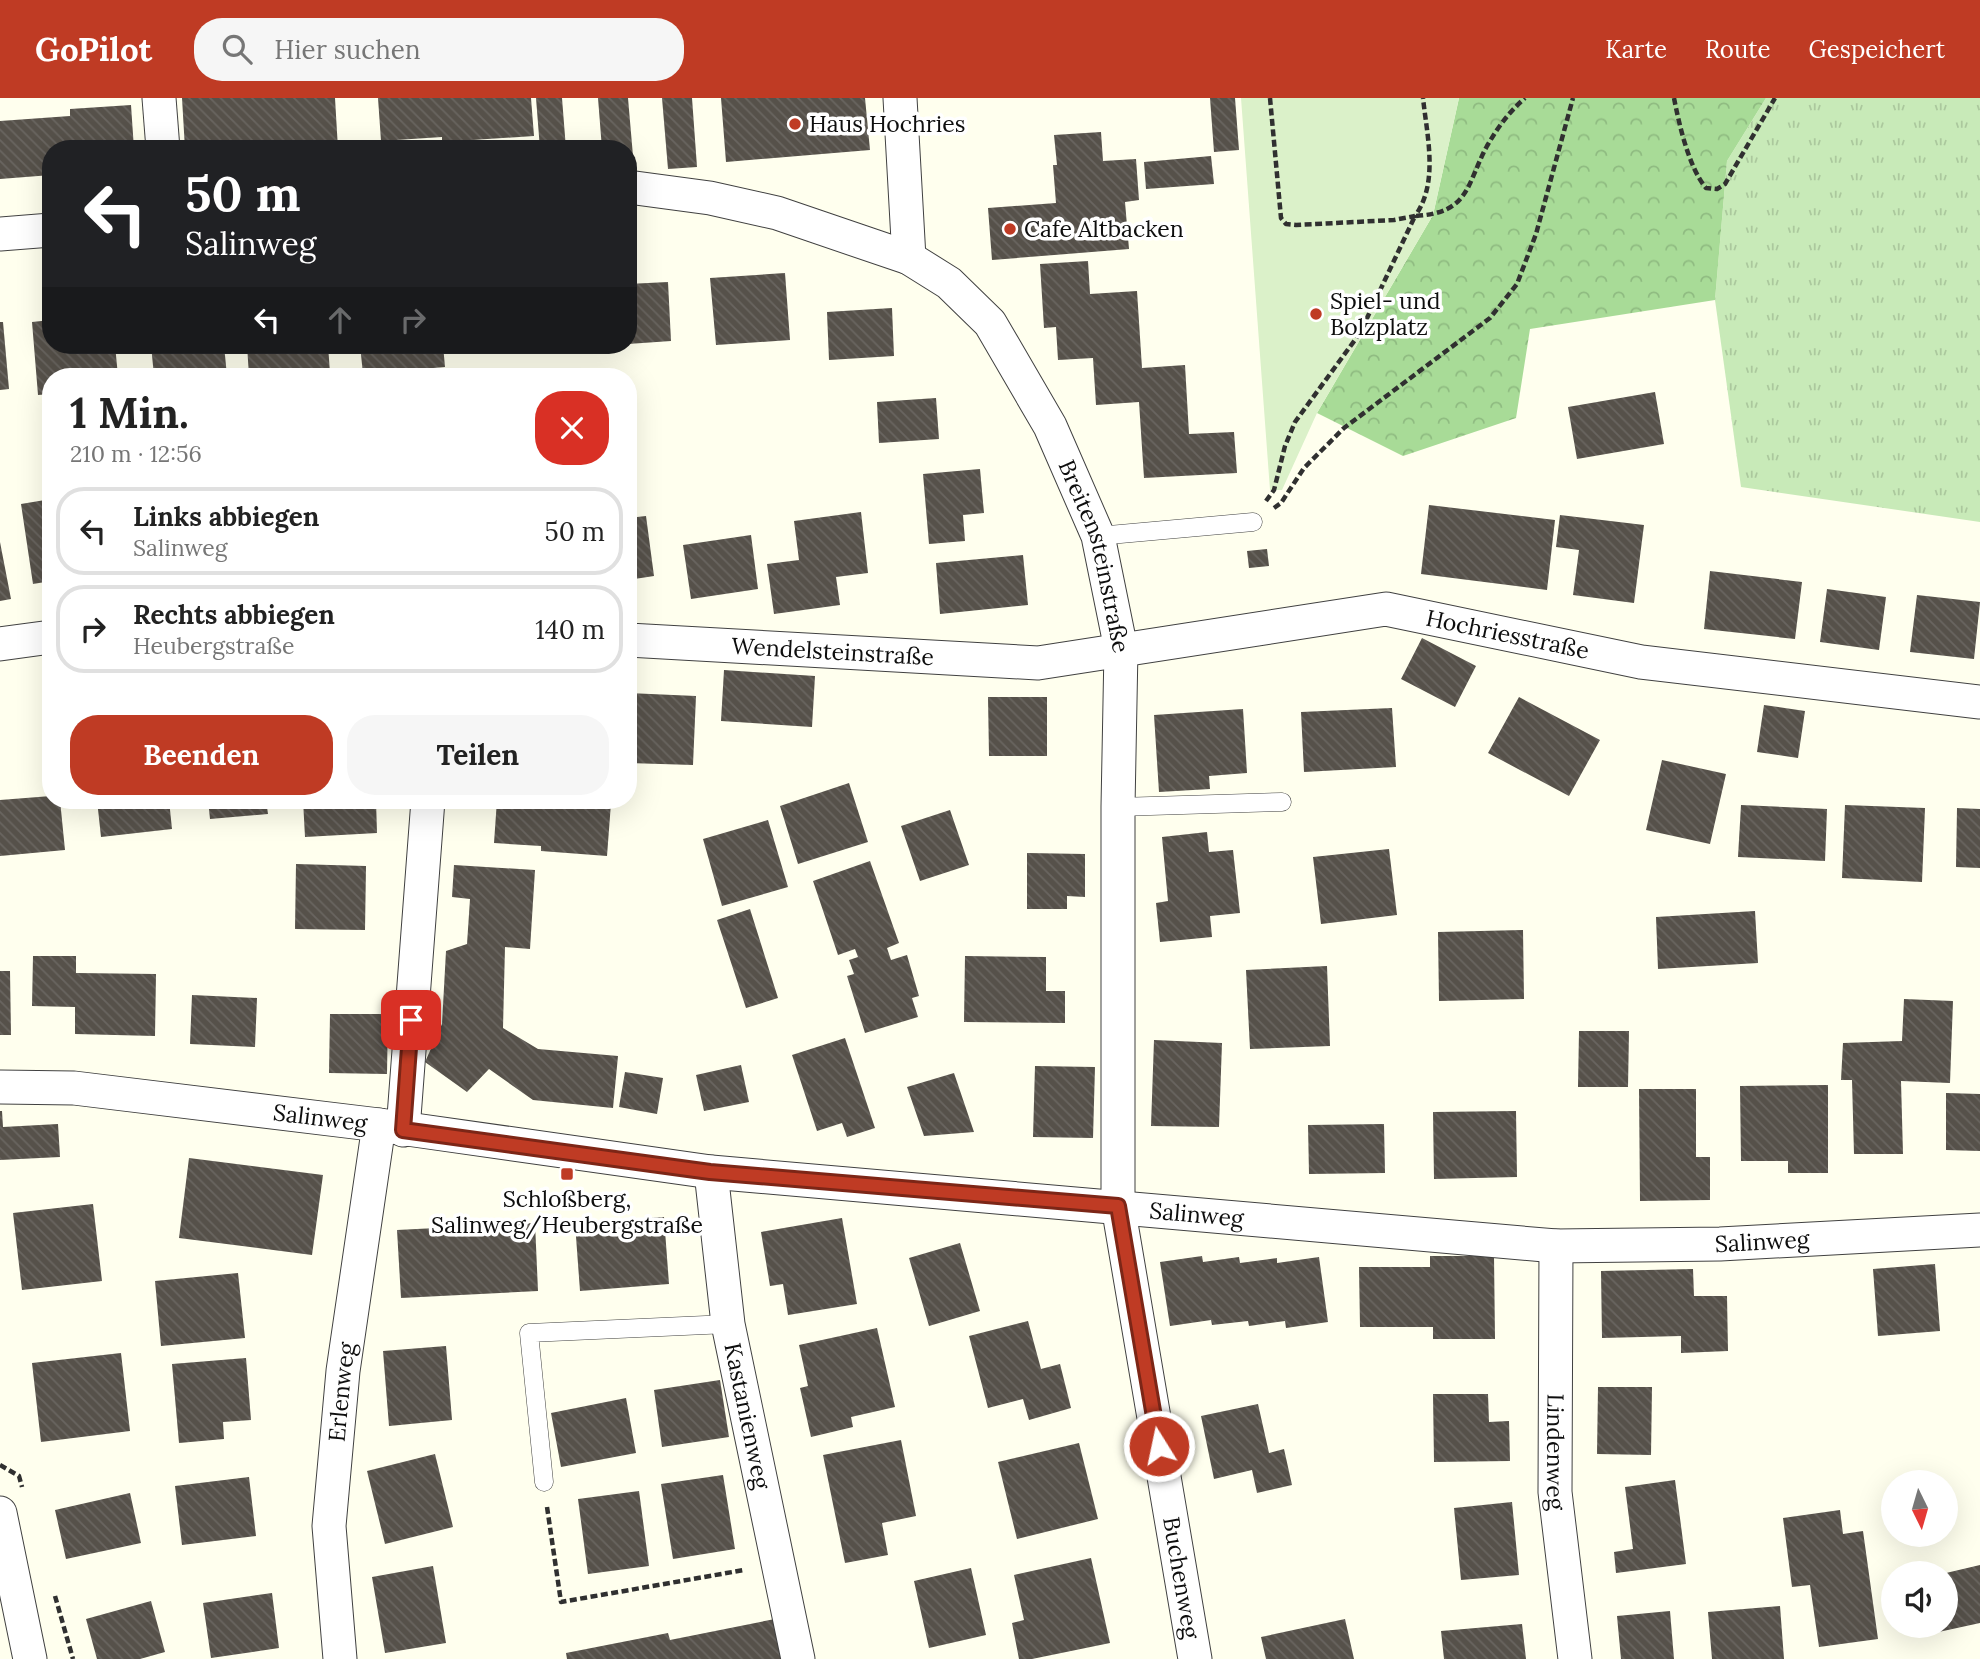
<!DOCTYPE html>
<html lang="de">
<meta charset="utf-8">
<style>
body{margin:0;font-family:Lora,serif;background:#f6f6f6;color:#222;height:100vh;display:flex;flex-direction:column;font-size:26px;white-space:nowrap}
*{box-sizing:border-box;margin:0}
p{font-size:23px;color:#767676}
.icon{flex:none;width:38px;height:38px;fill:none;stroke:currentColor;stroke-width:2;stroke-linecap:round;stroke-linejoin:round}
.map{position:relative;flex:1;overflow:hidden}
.side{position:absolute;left:42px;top:270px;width:595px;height:441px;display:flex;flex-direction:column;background:#fff;border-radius:28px;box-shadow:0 7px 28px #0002}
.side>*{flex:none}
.banner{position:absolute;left:42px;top:42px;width:595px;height:214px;border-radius:28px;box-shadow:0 7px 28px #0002;background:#202124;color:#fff;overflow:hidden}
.needle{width:46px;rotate:175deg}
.buttons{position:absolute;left:1881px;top:1372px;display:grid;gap:14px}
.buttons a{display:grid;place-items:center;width:77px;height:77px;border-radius:50%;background:#fff;box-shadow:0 7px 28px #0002;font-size:35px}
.pin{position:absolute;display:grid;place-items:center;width:60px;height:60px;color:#fff;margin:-30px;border-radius:14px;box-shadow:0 4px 10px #0006}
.me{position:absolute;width:77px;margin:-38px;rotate:350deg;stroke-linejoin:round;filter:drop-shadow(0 0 5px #0008)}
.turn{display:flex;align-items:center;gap:24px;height:147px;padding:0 28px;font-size:32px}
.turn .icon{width:91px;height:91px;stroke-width:2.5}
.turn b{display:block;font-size:49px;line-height:60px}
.lanes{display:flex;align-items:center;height:66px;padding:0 28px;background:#0003;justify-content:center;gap:35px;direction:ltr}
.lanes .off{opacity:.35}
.round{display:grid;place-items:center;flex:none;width:74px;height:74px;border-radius:28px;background:#f6f6f6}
.headline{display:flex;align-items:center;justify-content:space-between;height:119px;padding:0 28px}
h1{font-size:42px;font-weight:800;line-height:52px}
.primary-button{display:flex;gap:14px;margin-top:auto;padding:14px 28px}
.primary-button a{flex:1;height:80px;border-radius:28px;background:#bf3b24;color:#fff;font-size:28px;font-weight:800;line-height:80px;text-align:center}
.primary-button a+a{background:#f6f6f6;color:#222}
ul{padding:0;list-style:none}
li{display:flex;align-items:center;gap:21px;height:88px;margin:0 14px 10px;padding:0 14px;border:4px solid #e0e0e0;border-radius:28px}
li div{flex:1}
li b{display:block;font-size:26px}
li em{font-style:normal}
header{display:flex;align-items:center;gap:42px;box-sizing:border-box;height:98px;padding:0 35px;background:#bf3b24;color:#fff}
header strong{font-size:33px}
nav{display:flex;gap:38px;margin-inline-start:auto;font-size:24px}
.search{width:490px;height:63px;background:#f6f6f6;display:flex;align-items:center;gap:18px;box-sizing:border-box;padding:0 24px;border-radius:28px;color:#767676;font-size:26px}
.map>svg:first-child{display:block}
.grass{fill:url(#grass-tufts)}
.forest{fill:url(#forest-crowns)}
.pitch{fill:#dbf1c9}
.building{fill:url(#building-back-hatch)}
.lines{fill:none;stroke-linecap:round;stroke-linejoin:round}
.lane-casing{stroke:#414141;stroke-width:19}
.street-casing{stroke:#414141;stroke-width:35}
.path{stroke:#303030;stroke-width:4.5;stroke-dasharray:7 3.5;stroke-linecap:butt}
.lane{stroke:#fff;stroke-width:18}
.street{stroke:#fff;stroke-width:33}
.route-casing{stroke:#7c2617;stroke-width:18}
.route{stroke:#bf3b24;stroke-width:12}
.poi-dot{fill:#bf3b24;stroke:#fff;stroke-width:2.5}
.labels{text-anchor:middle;stroke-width:7;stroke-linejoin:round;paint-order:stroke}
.poi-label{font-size:23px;fill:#0e0e0e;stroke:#fff;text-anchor:start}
.street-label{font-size:23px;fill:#0e0e0e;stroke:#fff}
</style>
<header>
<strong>GoPilot</strong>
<div class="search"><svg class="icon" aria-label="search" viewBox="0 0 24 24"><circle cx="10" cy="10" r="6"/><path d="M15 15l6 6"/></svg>Hier suchen</div>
<nav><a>Karte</a><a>Route</a><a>Gespeichert</a></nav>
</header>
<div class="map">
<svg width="1980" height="1561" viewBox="0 0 1980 1561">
<defs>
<pattern id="grass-tufts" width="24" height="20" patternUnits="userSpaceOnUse" patternTransform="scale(1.75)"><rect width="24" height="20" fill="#c8eab8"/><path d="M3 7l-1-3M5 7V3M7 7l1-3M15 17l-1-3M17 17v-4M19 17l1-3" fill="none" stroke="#abc89d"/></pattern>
<pattern id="forest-crowns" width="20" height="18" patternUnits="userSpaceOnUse" patternTransform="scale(1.75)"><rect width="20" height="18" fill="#a8db97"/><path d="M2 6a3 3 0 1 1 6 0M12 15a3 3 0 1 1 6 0" fill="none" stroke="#8fbb81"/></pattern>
<pattern id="building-back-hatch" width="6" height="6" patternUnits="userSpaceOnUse" patternTransform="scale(1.75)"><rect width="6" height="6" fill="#56514a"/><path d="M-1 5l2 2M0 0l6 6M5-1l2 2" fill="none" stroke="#696560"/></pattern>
</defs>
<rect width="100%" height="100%" fill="#ffe"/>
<!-- grass -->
<path class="grass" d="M1766,0h214v424l-239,-35 -26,-187 12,-139z"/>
<!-- forest -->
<path class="forest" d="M1459,0h307l-39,63 -12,139 -185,29 -14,89 -113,38 -86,-43 116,-198z"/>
<!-- pitch -->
<path class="pitch" d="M1241,0h218l-26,117 -116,198 -35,77h-12z"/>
<!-- building -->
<path class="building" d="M182,0h153l3,51h-153z
M378,0h153l3,38 -92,6v-5l-61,4z
M536,0h26l4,51h-26z
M598,0h30l5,58h-5v-7h-26z
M662,0h30l5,69 -29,2z
M721,0h144l5,52 -144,12z
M1210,0h25l4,52 -25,2z
M131,7l3,44h-83v26l-51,4v-58l70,-5v-7z
M1101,34l2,29 33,-2 3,41 -14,2 4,47 -137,11 -4,-52 68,-5 -3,-38h4l-3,-30z
M1211,58l3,28 -68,5 -2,-27z
M1088,163l2,33 47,-3 5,77 43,-3 4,69 45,-2 3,41 -93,5 -5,-76 -43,3 -3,-47 -35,2 -2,-33 -12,1 -4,-64z
M785,175l5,67 -74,5 -6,-67z
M668,184l3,59 -43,3v-60z
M892,210l2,48 -65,4 -2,-48z
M51,222v25h64l3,31h-67v18l-13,1 -6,-73z
M0,224h3l6,67 -9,1z
M151,247h73l3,31h-73z
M247,247h81l2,28 -81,3z
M360,247h83l2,22 -82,7z
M1655,294l9,52 -87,15 -9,-52z
M936,300l3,41 -60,4 -2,-41z
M980,371l4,44 -21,2 2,26 -36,3 -6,-70z
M51,401v82l-18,3 -12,-80z
M1429,407l126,15 -8,70 -126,-16z
M861,414l7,61 -32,4 4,28 -66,9 -7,-50 32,-4 -5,-39z
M1560,417l84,10 -10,78 -61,-8 6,-45 -23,-3z
M646,418l8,60 -26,4v-62z
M751,437l7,54 -67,10 -8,-54z
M0,444l11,57 -11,2z
M1267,451l2,17 -20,2 -2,-17z
M1023,457l5,50 -88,9 -4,-51z
M1710,473l92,11 -7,57 -91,-10z
M1827,491l59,8 -7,53 -59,-8z
M1917,497l63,7 -6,57 -64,-7z
M1422,540l54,28 -21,41 -54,-28z
M724,572l91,6 -3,51 -91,-6z
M628,595l68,3 -3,69 -65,-2z
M988,599h59v59h-58z
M1519,599l81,43 -31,56 -81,-43z
M1764,607l41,6 -7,47 -41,-6z
M1392,610l4,59 -92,5 -3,-60z
M1243,611l4,64 -38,3 1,13 -51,3 -5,-77z
M1662,662l64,14 -16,70 -64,-14z
M849,685l19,59 -70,22 -18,-58z
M51,698v4h9l5,50 -65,6v-56z
M97,702h72l3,29 -71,8z
M208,702h58l2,14 -58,5z
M303,702h73l1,33 -72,4z
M497,702h75l39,3 -4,53 -66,-5v-5l-47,-3z
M1741,707l86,4 -2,52 -87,-4z
M1845,707l80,3 -3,74 -80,-4z
M1957,710l23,1v59l-24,-1z
M950,712l19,55 -49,16 -19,-55z
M768,722l20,67 -66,19 -19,-67z
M1207,734l2,20 24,-2 7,63 -30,3 2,21 -52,5 -4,-39 12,-2 -6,-64z
M1389,751l8,66 -76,9 -8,-67z
M1027,755l58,1v43l-18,-1v13h-40z
M870,763l29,82 -12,5 4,12 16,-5 12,41 -7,2 6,19 -53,16 -18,-57 7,-2 -5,-14 9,-3 -3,-8 -17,6 -25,-74z
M296,766l70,2 -1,64 -70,-1z
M454,767l81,5 -5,79 -25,-2 -2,81 35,21 80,7 -5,52 -80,-8 -44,-31 -22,23 -42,-30 17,-38 4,-73 21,-7 3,-45 -18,-2z
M750,811l28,89 -32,10 -29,-88z
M1755,813l3,52 -100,6 -2,-52z
M1523,832l1,69 -85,2 -1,-69z
M33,858h43v17l80,1 -1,62 -80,-2v-27l-43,-1z
M965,858l81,1v34h19v32l-101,-1z
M1327,868l3,80 -80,3 -4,-79z
M0,873h10l1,64h-11z
M192,897l65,3 -2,49 -65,-3z
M1904,901l49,2 -3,82 -49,-2 2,73h-49l-2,-74h-11l2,-37 59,-2z
M330,916h58l-1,60 -58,-1z
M1579,933h50l-1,56h-50z
M845,940l30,90 -28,9 -5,-14 -25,8 -25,-76z
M1154,942l68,3 -3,84 -68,-1z
M741,967l8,37 -45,9 -8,-36z
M1035,968l60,1 -2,71 -60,-1z
M625,974l38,6 -6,36 -38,-7z
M954,975l20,59 -50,4 -17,-49z
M1828,987v88h-40v-12h-47l-1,-75z
M1639,991h57v68h14v43l-70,1z
M1946,995l34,1v57l-34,-1z
M0,1013h2l1,16 55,-3 2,33 -60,3z
M1516,1013l1,66 -83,2 -1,-67z
M1384,1026l1,49 -76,1 -1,-49z
M189,1060l134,17 -11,80 -133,-17z
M93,1106l9,77 -80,9 -9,-77z
M664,1119l5,67 -89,7 -5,-68z
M842,1120l15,86 -69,11 -5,-31 -13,2 -9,-54z
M535,1125l3,68 -137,7 -4,-68z
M960,1145l20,68 -51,15 -20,-68z
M1202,1158l1,6 36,-5 1,6 37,-5v5l42,-6 9,65 -42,6 -1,-7 -36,5 -1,-5 -36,4 -1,-5 -41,6 -10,-64z
M1430,1158h64l1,83h-62v-12h-73l-1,-60h71z
M1935,1166l5,67 -62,5 -5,-67z
M1693,1171l1,27h33l1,55 -47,2v-17l-79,2 -1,-67z
M238,1175l7,65 -84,8 -6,-65z
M1028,1223l13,48 19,-5 11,44 -42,12 -6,-21 -35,9 -19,-72z
M877,1230l18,79 -44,10 2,10 -42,10 -11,-49 8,-2 -9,-41z
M446,1248l6,74 -63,6 -6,-75z
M121,1255l9,78 -89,11 -9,-79z
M246,1260l5,62 -28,2 1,17 -45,4 -7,-79z
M720,1282l9,57 -67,10 -8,-57z
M1598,1289h54l-1,68 -54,-1z
M1433,1296h55l1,28 20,-1 1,40 -76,1z
M626,1300l10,55 -75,14 -10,-54z
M1258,1306l11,49 15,-4 8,36 -35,8 -5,-23 -38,9 -13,-63z
M901,1342l15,76 -34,7 6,32 -43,8 -22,-108z
M1079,1345l19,76 -81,20 -19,-77z
M435,1356l18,73 -68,17 -18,-73z
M723,1377l12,74 -62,10 -12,-75z
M249,1379l7,59 -74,9 -7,-59z
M1675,1382l11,84 -70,9 -2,-21 19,-3 -8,-62z
M639,1393l10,75 -61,8 -10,-75z
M130,1395l11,50 -75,16 -11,-49z
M1512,1404l7,73 -58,5 -7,-72z
M1840,1412l3,24 20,-3 15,108 -59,8 -9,-62 -18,2 -9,-69z
M1091,1460l19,85 -78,16h-13l-7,-36 12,-3 -10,-45z
M1980,1467v58l-46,10 -1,-7h13v-53z
M433,1468l13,77 -61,10 -13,-76z
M971,1470l15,67 -57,13 -15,-67z
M272,1495l7,55 -68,10 -8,-55z
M151,1503l14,51 -25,7h-43l-11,-40z
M1780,1508l4,53h-72l-4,-47z
M1670,1513l4,48h-53l-4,-43z
M775,1521l8,40h-216l-1,-6 102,-20 2,7z
M1345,1521l9,40h-88l-5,-22z
M1522,1526l4,35h-82l-3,-28z"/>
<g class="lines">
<defs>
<path id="lane" d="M1098,438l155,-14
M1118,709l164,-5
M544,1384l-15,-149 199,-9"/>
<g id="street">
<path d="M159,0l4,51"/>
<path d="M900,0l9,160"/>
<path id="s1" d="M628,89l82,11 67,15 132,45 40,25 41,40 60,103 48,110 23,113 -3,158v399l77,453"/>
<path d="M0,136l51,-4"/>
<path id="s2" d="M628,542l410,23 348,-54 255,53 339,40"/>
<path d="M0,546l51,-7"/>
<path id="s3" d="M0,989l74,1 305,37 332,47 845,74 164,-2 260,-14"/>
<path d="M403,1032l25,-330"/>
<path id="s4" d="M711,1074l17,152 70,335"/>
<path id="s5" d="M1556,1148l-1,246 20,167"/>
<path d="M0,1415l30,146"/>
<path id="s6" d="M340,1561l-11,-133 14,-155 36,-246"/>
</g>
</defs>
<!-- lane casing -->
<use href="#lane" class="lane-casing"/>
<!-- street casing -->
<use href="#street" class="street-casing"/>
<!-- path -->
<path class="path" d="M1270,0l11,120 5,6 10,1 98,-5 21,-4c24,-33 12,-80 8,-118
M1674,0c5,26 15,70 32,90l11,1 8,-5 50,-86
M1266,403l8,-11 11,-44 10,-24 65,-89 55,-117c55,-3 51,-31 72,-70 11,-19 22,-34 38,-48
M1274,410l7,-5 23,-35 40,-40 146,-110 27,-34 19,-50 37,-136
M0,1367l19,11 3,11
M547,1409l14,95 183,-32
M55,1498l18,63"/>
<!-- lane -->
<use href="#lane" class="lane"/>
<!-- street -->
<use href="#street" class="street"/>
</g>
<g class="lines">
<defs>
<path id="route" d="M411,922l-8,110 307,42 408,34 41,240"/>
</defs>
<!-- route casing -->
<use href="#route" class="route-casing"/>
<!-- route -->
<use href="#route" class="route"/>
</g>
<!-- markers -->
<g class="poi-dot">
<circle cx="795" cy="26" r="7"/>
<circle cx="1010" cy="131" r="7"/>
<circle cx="1316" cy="216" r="7"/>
<rect x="560" y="1069" width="14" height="14" rx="3.5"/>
</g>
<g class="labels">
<!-- poi labels -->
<g class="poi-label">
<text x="809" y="34">Haus Hochries</text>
<text x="1024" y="139">Cafe Altbacken</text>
<text x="1330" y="211">Spiel- und<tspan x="1330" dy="26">Bolzplatz</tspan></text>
<text x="567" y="1109" text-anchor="middle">Schloßberg,<tspan x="567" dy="26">Salinweg/Heubergstraße</tspan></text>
</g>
<!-- street labels -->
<g class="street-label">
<text dy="8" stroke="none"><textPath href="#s1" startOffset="653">Breitensteinstraße</textPath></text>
<text dy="8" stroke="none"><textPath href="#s2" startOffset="887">Hochriesstraße</textPath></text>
<text dy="8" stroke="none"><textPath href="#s2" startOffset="205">Wendelsteinstraße</textPath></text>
<text dy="8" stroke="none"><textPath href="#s3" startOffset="322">Salinweg</textPath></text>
<text dy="8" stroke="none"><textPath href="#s3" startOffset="1204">Salinweg</textPath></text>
<text dy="8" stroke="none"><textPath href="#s3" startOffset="1771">Salinweg</textPath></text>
<text dy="8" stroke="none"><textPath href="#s6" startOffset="268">Erlenweg</textPath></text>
<text dy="8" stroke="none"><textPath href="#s4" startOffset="247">Kastanienweg</textPath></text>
<text dy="8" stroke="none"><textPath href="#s5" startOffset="206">Lindenweg</textPath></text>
<text dy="8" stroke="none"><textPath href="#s1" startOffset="1684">Buchenweg</textPath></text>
</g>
</g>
</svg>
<div class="buttons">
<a><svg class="needle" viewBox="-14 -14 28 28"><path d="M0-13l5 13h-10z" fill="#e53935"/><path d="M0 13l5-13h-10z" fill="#767676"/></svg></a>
<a><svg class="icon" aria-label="sound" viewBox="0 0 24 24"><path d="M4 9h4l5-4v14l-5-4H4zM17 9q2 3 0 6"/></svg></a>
</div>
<div class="pin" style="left:411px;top:922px;background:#d93025"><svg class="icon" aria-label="arrive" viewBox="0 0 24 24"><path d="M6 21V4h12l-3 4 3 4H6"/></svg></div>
<svg class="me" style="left:1159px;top:1348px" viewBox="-20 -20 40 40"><circle r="17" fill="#bf3b24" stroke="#fff" stroke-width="3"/><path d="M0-11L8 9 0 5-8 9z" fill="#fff"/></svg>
<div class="banner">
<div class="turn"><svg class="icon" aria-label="left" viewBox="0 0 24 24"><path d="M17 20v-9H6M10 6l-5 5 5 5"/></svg><div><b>50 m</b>Salinweg</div></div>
<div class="lanes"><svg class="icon" aria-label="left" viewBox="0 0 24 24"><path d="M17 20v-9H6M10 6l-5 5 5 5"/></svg><svg class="icon off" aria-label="ahead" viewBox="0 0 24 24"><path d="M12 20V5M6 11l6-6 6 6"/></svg><svg class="icon off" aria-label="right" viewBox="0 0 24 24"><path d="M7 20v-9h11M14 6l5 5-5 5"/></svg></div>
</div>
<section class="side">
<div class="headline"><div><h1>1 Min.</h1><p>210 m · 12:56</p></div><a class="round" style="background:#d93025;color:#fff"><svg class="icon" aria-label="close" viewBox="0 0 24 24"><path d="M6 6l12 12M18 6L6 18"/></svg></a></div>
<ul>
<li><svg class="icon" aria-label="left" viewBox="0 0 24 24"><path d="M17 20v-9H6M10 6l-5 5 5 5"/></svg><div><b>Links abbiegen</b><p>Salinweg</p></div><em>50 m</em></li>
<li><svg class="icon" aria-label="right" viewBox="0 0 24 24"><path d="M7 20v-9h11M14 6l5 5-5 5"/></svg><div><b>Rechts abbiegen</b><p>Heubergstraße</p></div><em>140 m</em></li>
</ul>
<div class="primary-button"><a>Beenden</a><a>Teilen</a></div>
</section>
</div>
